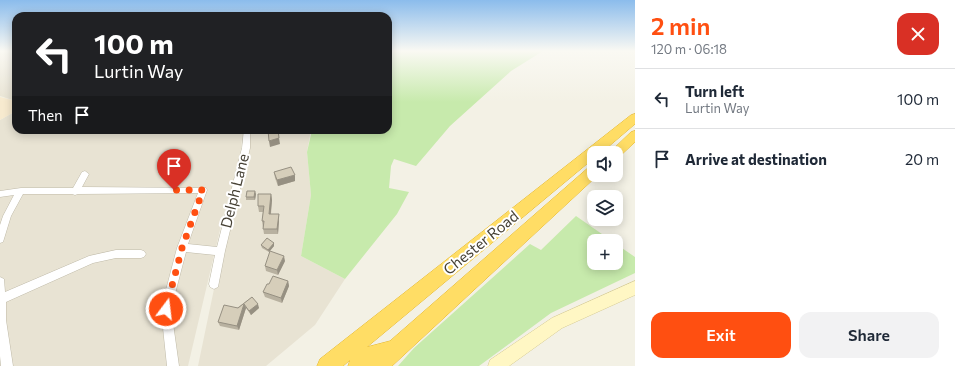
<!DOCTYPE html>
<meta charset="utf-8">
<style>
body{margin:0;font-family:Commissioner,sans-serif;background:#f2f2f3;color:#1f2937;height:100vh;display:flex;flex-direction:column;font-size:15px;white-space:nowrap}
*{box-sizing:border-box;margin:0}
p{font-size:13px;color:#747a83}
.icon{flex:none;width:22px;height:22px;fill:none;stroke:currentColor;stroke-width:2;stroke-linecap:round;stroke-linejoin:round}
.map{position:relative;flex:1;overflow:hidden}
.drawer{display:flex;flex-direction:column;background:#fff;width:320px}
.drawer>*{flex:none}
.top-card{position:absolute;left:12px;top:12px;width:380px;height:122px;border-radius:12px;box-shadow:0 2px 10px #0003;background:#202124;color:#fff;overflow:hidden}
.buttons{position:absolute;left:587px;top:146px;display:grid;gap:8px}
.buttons a{display:grid;place-items:center;width:36px;height:36px;border-radius:8px;background:#fff;box-shadow:0 2px 10px #0003;font-size:20px}
.pin{position:absolute;display:grid;place-items:center;width:34px;height:34px;color:#fff;margin:-41px -17px;border-radius:50% 50% 50% 0;rotate:-45deg;box-shadow:0 0 4px #0007}
.pin .icon{rotate:45deg}
.me{position:absolute;width:44px;margin:-22px;rotate:15deg;stroke-linejoin:round;filter:drop-shadow(0 0 3px #0008)}
.turn{display:flex;align-items:center;gap:14px;height:84px;padding:0 16px;font-size:18px}
.turn .icon{width:52px;height:52px;stroke-width:2.5}
.turn b{display:block;font-size:28px;line-height:34px}
.then{display:flex;align-items:center;height:38px;padding:0 16px;background:#0003;gap:8px;font-size:15px}
.round{display:grid;place-items:center;flex:none;width:42px;height:42px;border-radius:12px;background:#f2f2f3}
.headline{display:flex;align-items:center;justify-content:space-between;height:68px;padding:0 16px}
h1{font-size:24px;font-weight:600;line-height:30px;color:#ff4f11}
.action{display:flex;gap:8px;margin-top:auto;padding:8px 16px}
.action a{flex:1;height:46px;border-radius:12px;background:#ff4f11;color:#fff;font-size:16px;font-weight:600;line-height:46px;text-align:center}
.action a+a{background:#f2f2f3;color:#1f2937}
ul{padding:0;list-style:none}
li{display:flex;align-items:center;gap:12px;height:60px;padding:0 16px;border-top:1px solid #e0e1e3}
li div{flex:1}
li b{display:block;font-size:15px}
li em{font-style:normal}
main{display:flex;flex:1;min-height:0}
.map>svg:first-child{display:block}
.residential{fill:#e8e3d3}
.commercial{fill:#f7eacf}
.green{fill:#c7eaac}
.lines{fill:none;stroke-linecap:round;stroke-linejoin:round}
.street-casing{stroke:#bfbaa8;stroke-width:1}
.secondary-casing{stroke:#d6cb93;stroke-width:1}
.highway-casing{stroke:#e4b62f;stroke-width:1}
.street{fill:#fff;fill-rule:evenodd}
.secondary{fill:#fff7c4;fill-rule:evenodd}
.highway{fill:#ffdd65;fill-rule:evenodd}
.wall{fill:#b8b1a0}
.shaded-wall{fill:#969082}
.building{fill:#d6ceba;stroke:#969082}
.route{stroke:#ff4f11;stroke-width:7;stroke-dasharray:0 12.6}
.labels{text-anchor:middle;stroke-width:4;stroke-linejoin:round;paint-order:stroke}
.street-label{font-size:15px;fill:#464135;stroke:#fff}
</style>
<main>
<div class="map">
<svg width="635" height="366" viewBox="0 0 635 366">
<rect width="100%" height="100%" fill="#f3f1e5"/>
<!-- residential -->
<path class="residential" d="M0,51h16v50l-16,-5z
M16,111v19h227l-3,27 -17,60 -35,149h-188v-246z
M247,130h64l-4,22 4,43 -10,61 44,23 -30,46 -49,41h-68z"/>
<!-- commercial -->
<path class="commercial" d="M0,97l16,4v10l-16,9z"/>
<!-- green -->
<path class="green" d="M388,51h155l-32,20 -61,55 -34,40 -22,-7 -3,7 -2,22 20,4 -12,22 -52,65 -44,-23 10,-61 -4,-43 5,-22h76z
M576,216l36,25h-18v22h22v-19l19,13v16l-84,40 -72,53h-81l16,-18 116,-104 11,6z"/>
<g class="lines">
<defs>
<path id="street" d="M244,130h6v18l-25,103 -7,36 -4,2 -4,-2 -1,-3 6,-29 -29,-3 -15,57 8,57h-12l-6,-57 16,-61 21,-55 -120,1 -3,1 -3,-1h-49l-12,22 -8,26 -3,1v-18l3,-9 11,-21 -14,2v-6l21,-3h52l9,-16 3,-1 4,3 -7,13 124,1 1,2 -19,54 29,3 25,-99z
M116,250h25l3,1 2,3 -2,3 -3,1h-25l-23,5 -87,39v18l7,46h-12l-1,-10v-79l4,2 1,13 84,-36z"/>
<path id="secondary" d="M635,281v14l-73,33 -53,38h-21l2,-6 62,-42z"/>
<path id="highway" d="M635,114v10l-34,29h-7v5l-227,189 23,-6 199,-174 5,-1v9h4l-206,191h-44l2,-6 -7,6h-26l3,-7 311,-244z
M635,131v11l-15,14 -4,1v-4h-7l22,-21z"/>
</defs>
<!-- street casing -->
<use href="#street" class="street-casing"/>
<!-- secondary casing -->
<use href="#secondary" class="secondary-casing"/>
<!-- highway casing -->
<use href="#highway" class="highway-casing"/>
<!-- street -->
<use href="#street" class="street"/>
<!-- secondary -->
<use href="#secondary" class="secondary"/>
<!-- highway -->
<use href="#highway" class="highway"/>
</g>
<!-- wall -->
<path class="wall" d="M274,172l21,9 -17,5 -3,-8z
M256,194l-1,6h-9v-3z
M271,194l1,6 -1,14h8v6l-1,14h-14l-2,-13 1,-9h-4l-1,-6z
M274,243v3l-5,6 -7,-4 -1,-3z
M285,261l-7,14 -12,-4 -1,-5z
M288,281l1,5 -7,17 -17,-6 -2,-5 6,-8z
M252,297l7,11 -8,7 -5,-7 -7,22 -19,-4 -2,-4z"/>
<!-- shaded-wall -->
<path class="shaded-wall" d="M279,138l1,6 -10,3 -1,-6z
M295,175v6l-17,5 -1,-6z
M255,191l1,3 -1,6 -1,-3z
M271,194l1,6 -2,20 -1,-6z
M279,214v6l-1,14 -1,-5z
M274,243v3l-5,6 -1,-2z
M284,256l1,5 -7,14 -1,-5z
M288,281l1,5 -7,17 -1,-5z
M244,304l2,4 -7,22 -2,-4z
M258,304l1,4 -8,7 -2,-4z"/>
<!-- building -->
<path class="building" d="M268,130h10l1,8 -10,3z
M291,167l4,8 -18,5 -3,-8z
M247,191h8l-1,6h-8z
M258,194h13l-2,20h10l-2,15h-14l1,-8h-2l2,-15h-6z
M267,238l7,5 -6,7 -7,-5z
M270,251l14,5 -7,14 -12,-4z
M273,276l15,5 -7,17 -18,-6 4,-8h2z
M252,297l6,7 -9,7 -5,-7 -7,22 -19,-4 6,-17 14,3z"/>
<!-- sky -->
<linearGradient id="sky" x2="0" y2="1"><stop stop-color="#8bbcec"/><stop offset="0.5" stop-color="#faf9f3"/><stop offset="1" stop-color="#faf9f3" stop-opacity="0"/></linearGradient>
<rect width="635" height="102" fill="url(#sky)"/>
<g class="lines">
<!-- route -->
<path class="route" d="M166,309l16,-61 21,-58h-29"/>
</g>
<g class="labels">
<!-- street labels -->
<g class="street-label">
<text transform="translate(235 191) rotate(-76)" y="5">Delph Lane</text>
<text transform="translate(481 243) rotate(-39)" y="5">Chester Road</text>
</g>
</g>
</svg>
<div class="buttons">
<a><svg class="icon" aria-label="sound" viewBox="0 0 24 24"><path d="M4 9h4l5-4v14l-5-4H4zM17 9q2 3 0 6"/></svg></a>
<a><svg class="icon" aria-label="layers" viewBox="0 0 24 24"><path d="M12 4l9 5-9 5-9-5zM3 14l9 5 9-5"/></svg></a>
<a>+</a>
</div>
<div class="pin" style="left:174px;top:190px;background:#d93025"><svg class="icon" aria-label="arrive" viewBox="0 0 24 24"><path d="M6 21V4h12l-3 4 3 4H6"/></svg></div>
<svg class="me" style="left:166px;top:309px" viewBox="-20 -20 40 40"><circle r="17" fill="#ff4f11" stroke="#fff" stroke-width="3"/><path d="M0-11L8 9 0 5-8 9z" fill="#fff"/></svg>
<div class="top-card">
<div class="turn"><svg class="icon" aria-label="left" viewBox="0 0 24 24"><path d="M17 20v-9H6M10 6l-5 5 5 5"/></svg><div><b>100 m</b>Lurtin Way</div></div>
<div class="then">Then<svg class="icon" aria-label="arrive" viewBox="0 0 24 24"><path d="M6 21V4h12l-3 4 3 4H6"/></svg></div>
</div>
</div>
<section class="drawer">
<div class="headline"><div><h1>2 min</h1><p>120 m · 06:18</p></div><a class="round" style="background:#d93025;color:#fff"><svg class="icon" aria-label="close" viewBox="0 0 24 24"><path d="M6 6l12 12M18 6L6 18"/></svg></a></div>
<ul>
<li><svg class="icon" aria-label="left" viewBox="0 0 24 24"><path d="M17 20v-9H6M10 6l-5 5 5 5"/></svg><div><b>Turn left</b><p>Lurtin Way</p></div><em>100 m</em></li>
<li><svg class="icon" aria-label="arrive" viewBox="0 0 24 24"><path d="M6 21V4h12l-3 4 3 4H6"/></svg><div><b>Arrive at destination</b></div><em>20 m</em></li>
</ul>
<div class="action"><a>Exit</a><a>Share</a></div>
</section>
</main>
